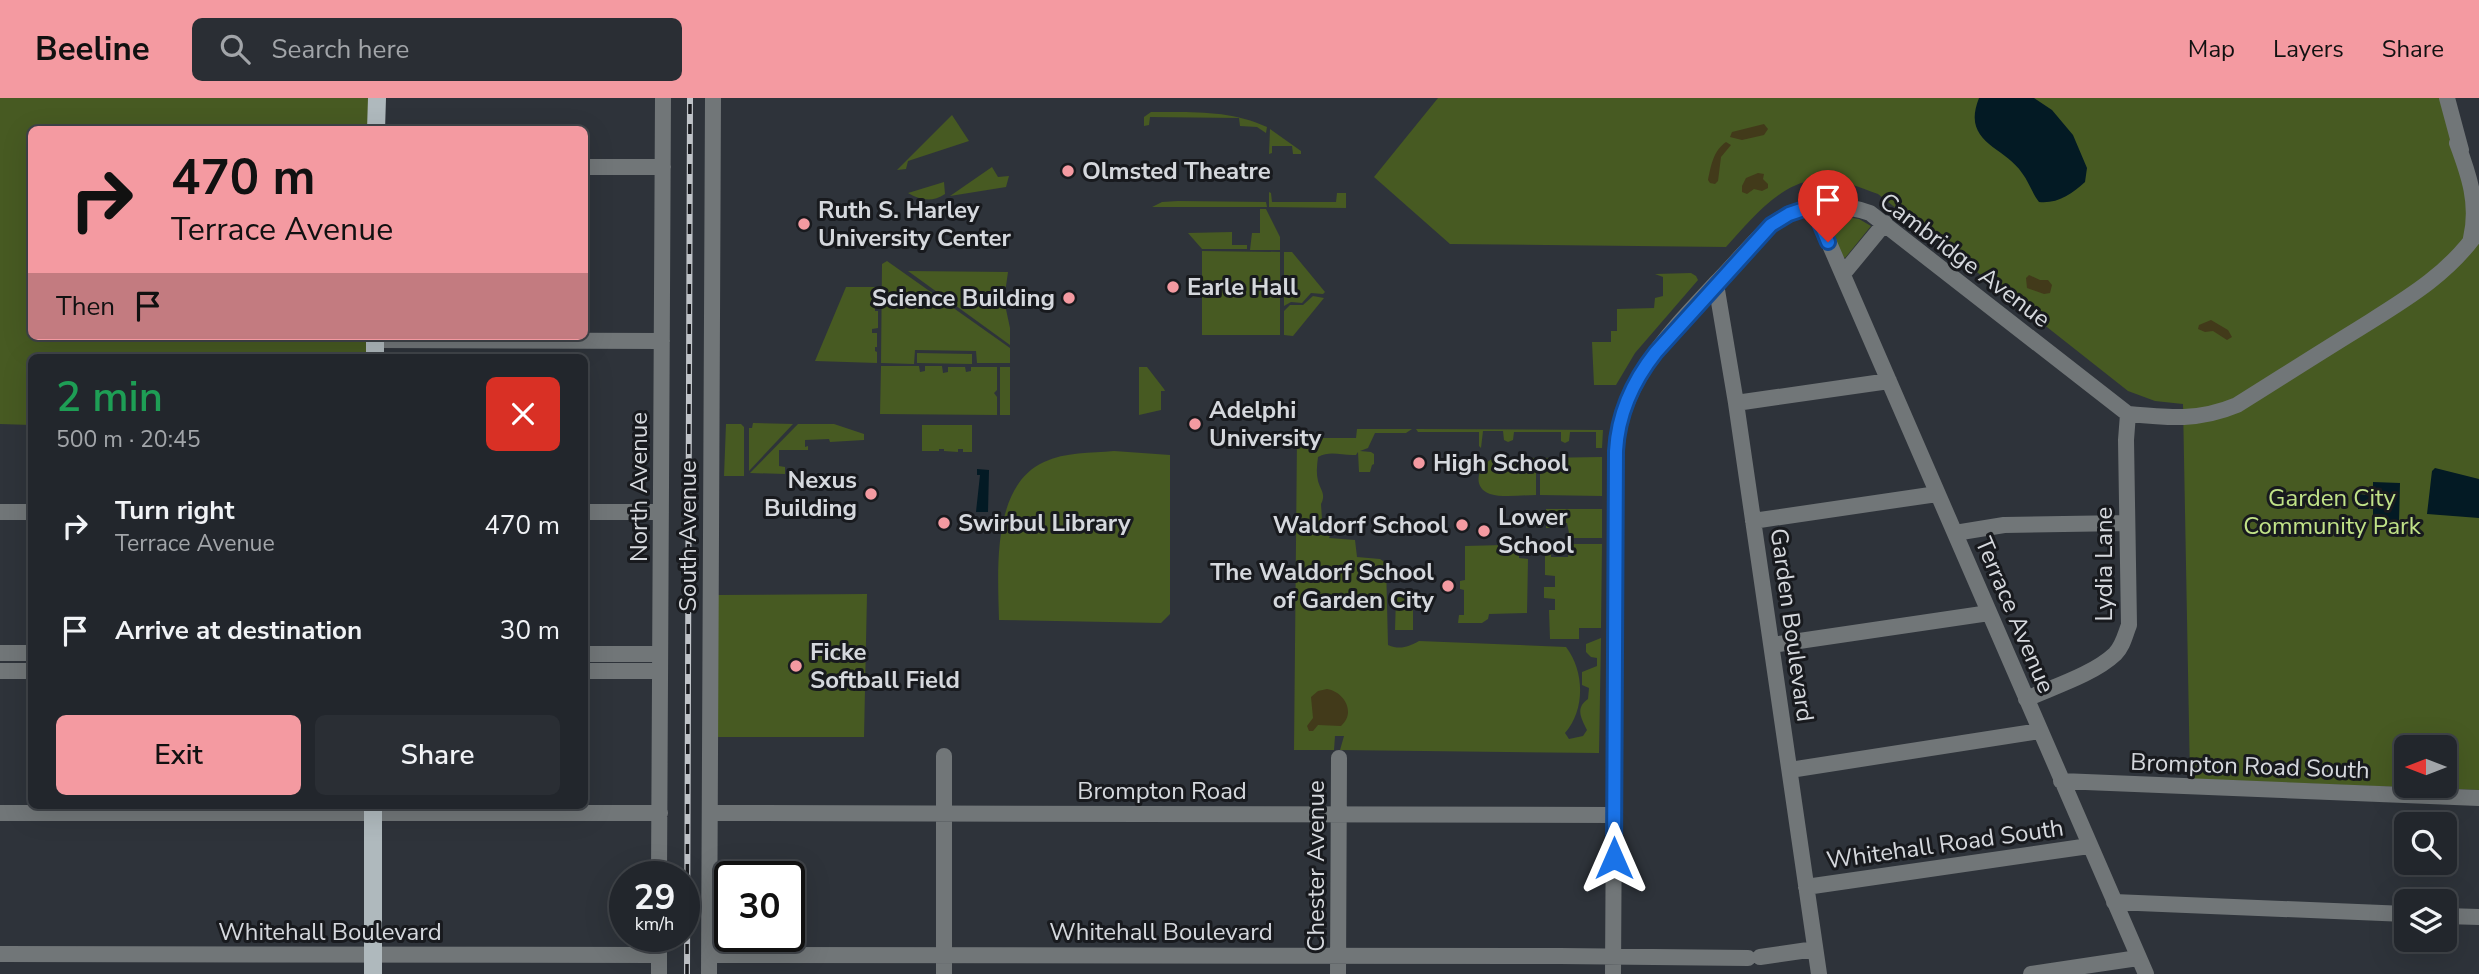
<!DOCTYPE html>
<meta charset="utf-8">
<style>
body{margin:0;font-family:"Nunito Sans",sans-serif;background:#2a2e34;color:#f1f3f6;height:100vh;display:flex;flex-direction:column;font-size:26px;white-space:nowrap}
*{box-sizing:border-box;margin:0}
p{font-size:23px;color:#a2a5a9}
.icon{flex:none;width:38px;height:38px;fill:none;stroke:currentColor;stroke-width:2;stroke-linecap:round;stroke-linejoin:round}
.map{position:relative;flex:1;overflow:hidden}
.drawer{position:absolute;left:28px;top:256px;width:560px;height:455px;display:flex;flex-direction:column;background:#22262c;border-radius:10px;box-shadow:0 7px 28px #0002,0 0 0 2px #3f4348}
.drawer>*{flex:none}
.banner{position:absolute;left:28px;top:28px;width:560px;height:214px;border-radius:10px;box-shadow:0 7px 28px #0002,0 0 0 2px #3f4348;background:#f49aa1;color:#111;overflow:hidden}
.needle{width:46px;rotate:270deg}
.fabs{position:absolute;left:2394px;top:637px;display:grid;gap:14px}
.fabs a{display:grid;place-items:center;width:63px;height:63px;border-radius:10px;background:#22262c;box-shadow:0 7px 28px #0002,0 0 0 2px #3f4348;font-size:35px}
.speed{position:absolute;left:609px;top:763px;display:flex;gap:14px;font-size:35px;font-weight:700;text-align:center}
.speed>*{display:grid;place-content:center;width:91px;height:91px;border-radius:50%;background:#22262c;box-shadow:0 7px 28px #0002,0 0 0 2px #3f4348;line-height:1}
.speed small{font-size:18px;font-weight:400}
.speed .limit{border:4px solid #111;border-radius:10px;background:#fff;color:#111}
.pin{position:absolute;display:grid;place-items:center;width:60px;height:60px;color:#fff;margin:-72px -30px;border-radius:50% 50% 50% 0;rotate:-45deg;box-shadow:0 0 7px #0007}
.pin .icon{rotate:45deg}
.me{position:absolute;width:77px;margin:-38px;rotate:0deg;stroke-linejoin:round;filter:drop-shadow(0 0 5px #0008)}
.turn{display:flex;align-items:center;gap:24px;height:147px;padding:0 28px;font-size:32px}
.turn .icon{width:91px;height:91px;stroke-width:2.5}
.turn b{display:block;font-size:49px;line-height:60px}
.then{display:flex;align-items:center;height:66px;padding:0 28px;background:#0003;gap:14px;font-size:26px}
.round{display:grid;place-items:center;flex:none;width:74px;height:74px;border-radius:10px;background:#2a2e34}
.head{display:flex;align-items:center;justify-content:space-between;height:119px;padding:0 28px}
h1{font-size:42px;font-weight:600;line-height:52px;color:#1e9e55}
.action{display:flex;gap:14px;margin-top:auto;padding:14px 28px}
.action a{flex:1;height:80px;border-radius:10px;background:#f49aa1;color:#111;font-size:28px;font-weight:600;line-height:80px;text-align:center}
.action a+a{background:#2a2e34;color:#f1f3f6}
ul{padding:0;list-style:none}
li{display:flex;align-items:center;gap:21px;height:105px;padding:0 28px}
li div{flex:1}
li b{display:block;font-size:26px}
li em{font-style:normal}
header{display:flex;align-items:center;gap:42px;box-sizing:border-box;height:98px;padding:0 35px;background:#f49aa1;color:#111}
header strong{font-size:33px}
nav{display:flex;gap:38px;margin-inline-start:auto;font-size:24px}
.search{width:490px;height:63px;background:#2a2e34;display:flex;align-items:center;gap:18px;box-sizing:border-box;padding:0 24px;border-radius:10px;color:#a2a5a9;font-size:26px}
.map>svg:first-child{display:block}
.green{fill:#475a22;fill-rule:evenodd}
.sand{fill:#423a1a}
.water{fill:#031a24}
.lines{fill:none;stroke-linecap:round;stroke-linejoin:round}
.minor{stroke:#717678;stroke-width:16}
.major{stroke:#afb9bd;stroke-width:18}
.rail-casing{stroke:#bfc3c8;stroke-width:6}
.rail{stroke:#181a1e;stroke-width:3.5;stroke-dasharray:10;stroke-linecap:butt}
.route-casing{stroke:#114b97;stroke-width:18}
.route{stroke:#1a73e8;stroke-width:12}
.poi-dot{fill:#f49aa1;stroke:#181a1e;stroke-width:2.5}
.labels{text-anchor:middle;stroke-width:6;stroke-linejoin:round;paint-order:stroke}
.poi-label{font-size:24px;font-weight:bold;fill:#d5d8dd;stroke:#181a1e;text-anchor:start}
.street-label{font-size:24px;fill:#d5d8dd;stroke:#181a1e}
.park-label{font-size:24px;fill:#c1e288;stroke:#181a1e}
</style>
<header>
<strong>Beeline</strong>
<div class="search"><svg class="icon" aria-label="search" viewBox="0 0 24 24"><circle cx="10" cy="10" r="6"/><path d="M15 15l6 6"/></svg>Search here</div>
<nav><a>Map</a><a>Layers</a><a>Share</a></nav>
</header>
<div class="map">
<svg width="2479" height="876" viewBox="0 0 2479 876">
<rect width="100%" height="100%" fill="#2e333a"/>
<!-- green -->
<path class="green" d="M0,0h377v31l-345,1v206h344v21h-344l-1,68 -31,-1z
M1438,0h1011l30,134v558l-289,-11 -7,-375 -28,-3 -27,-10 -250,-197c-19,-7 -42,-17 -63,-14 -37,4 -66,42 -89,67l-276,-3 -76,-67zM2406,649h39v39h-39z
M1151,14c40,0 80,-2 116,15l-1,6 -9,-6 -17,-1 -1,-8 -89,-1 -1,8 -5,1v-9z
M952,17l17,26 -61,20 -2,8 -9,1z
M1270,31l31,22v3h-8l-1,-8h-20v7l-3,1z
M992,69l6,10 11,-1 -3,11 -56,9z
M944,84l1,12c-13,9 -25,6 -37,-1z
M1269,94l2,1 1,9h64l1,-9h9v15l-77,-1z
M1178,103l88,1 1,5h-115l10,-5z
M1260,111h6l14,28v13h-30l2,-17h8z
M1829,116l30,5 12,7 -26,32 -4,-2 -16,-37z
M1232,134v13h15v4h-45l-14,-16z
M1202,153l78,1v83h-78z
M1284,154h8l33,40 -2,2 -12,-1 -9,10 -11,-1 -7,4z
M887,163l123,87v15h-33l-1,-12 -61,-1 -1,14 -33,-1 1,-99z
M908,173l100,1 -4,28 6,28v17z
M1691,175l5,3 2,4 -63,73 -19,32h-22l-2,-43h19v-11h6v-22l37,-1 1,-10 8,-2v-19l-8,-3z
M846,189h32v20l-3,1v3h3v17l-6,1v4h5v14h-2v4l2,1v11l-62,-2z
M1313,198l11,2 -31,38 -9,-1v-24l6,-6h13z
M917,255l55,1v10l-55,-1z
M881,268h38l1,6 5,-1v-5h17l1,7 5,-1v-5h17l1,5 5,-1v-4h26v23l-3,3 3,4v18l-117,-1z
M1000,269h10v48h-10z
M1139,269h8l17,22 1,2h-4v19l-22,5z
M753,325l40,1 -44,47v-43h3z
M726,326h15l3,3v49h-20z
M798,326h36l30,10v6l-34,2 -1,-3 -24,1v7l3,-1v4h-29v16l6,1v7l-35,-1z
M922,327h50v27h-9v-3h-5v3l-14,-1v-2h-5v2h-17z
M1357,331h55l-6,4h-31l-7,15 -8,3 11,1 3,2v10l-2,1 -2,7h-11l-1,-20 -2,3c-14,1 -25,-5 -38,2 -1,8 -2,16 0,24 3,10 8,13 3,23l1,15 9,6 2,5 -4,8 26,2 2,17 23,2 6,4 2,82c12,5 20,2 31,-4l147,6c19,25 19,63 -1,86l4,6 14,-3 4,-6c-6,-12 -12,-22 1,-31l1,-11 -7,-3v-13l15,-6v-8l-6,-1 -5,-5v-8l15,-6 -2,115 -259,-3 4,-14h-9l-1,14h-40l3,-312h59z
M1416,331l187,1 -1,18h-6v-16h-26l-1,9 -4,2 -4,-2v-9h-47l-1,8 -5,2 -4,-2 -1,-9h-20l-2,17 -2,-2v-14h-61z
M1114,353l56,4v159l-9,9 -162,-3c-1,-48 -8,-134 45,-158 21,-10 47,-9 70,-11z
M1497,359l39,1v37c-14,0 -33,3 -46,-1 -21,-8 -10,-33 7,-37z
M1602,359v39l-62,-1v-37z
M1546,411h56v29h-32l-3,-15h-17v5h-4z
M1519,444v16l9,1 -1,54 -38,1 -1,5 -6,4h-24l1,-8h5v-25l-4,-1v-8l5,-1v-34l38,-1 3,-2z
M1570,446h32l-1,84h-22v11h-29l-1,-29h6v-11l-11,-1v-11h11v-11l-10,-1v-22h6v4h17z
M867,496l-3,143h-148v-142z
M1396,499h17v33h-18z"/>
<!-- sand -->
<path class="sand" d="M1764,26l4,5 -4,6 -22,5 -12,-3 2,-5z
M1726,44l5,3 -10,12 -3,24 -3,3 -5,-1 -2,-3c3,-14 5,-29 18,-38z
M1758,75l6,1 -1,5 5,5v4l-6,3 -8,-2 -7,5 -5,-2v-6l4,-8z
M2029,177l11,5h8l4,5 -2,8 -6,1 -17,-6 -1,-10z
M2211,222l17,10 4,7 -5,3 -14,-9 -8,1 -7,-3 1,-4z
M1327,591c18,3 29,24 14,37l-23,-1 -5,6h-4l-2,-5 6,-8 -2,-21 7,-6z"/>
<!-- water -->
<path class="water" d="M1979,0h55l18,12 21,25 14,33 -2,14c-13,12 -28,22 -46,20 -7,-9 -10,-20 -17,-29 -18,-27 -61,-30 -43,-75z
M2435,370l44,11v39l-52,-4 5,-43z
M977,371l12,1 -1,42h-12l4,-37h-3z
M2373,384l27,1 -1,39 -26,-1v-17h-4v5h-11l1,-15 10,1v5h4z"/>
<g class="lines">
<!-- minor -->
<path class="minor" d="M2447,0l14,52
M2457,45c12,32 22,61 14,95
M584,69h79
M1813,108l333,768
M1843,176l42,-51
M1716,186l20,119 83,571
M375,242l287,1
M1736,305l153,-22
M0,414h32
M584,414h77
M1753,423l184,-27
M1955,435l49,-8 123,-2
M1772,547l217,-32
M0,555h32
M584,556h76
M0,573h32
M584,573h76
M2026,601c27,-12 68,-25 89,-45 8,-8 10,-19 14,-29l-3,-185 2,-26
M1790,672l250,-39
M2061,683l418,17
M0,715h660
M710,715l904,2
M659,779l4,-779
M1806,789l283,-41
M2114,804l292,12
M2445,818l34,1
M0,856l659,1
M709,857l851,1 188,2
M1760,859l55,-8
M659,876v-38
M709,876l4,-876
M944,876v-218
M1338,876l1,-216
M1613,876l3,-523c4,-69 54,-119 99,-167 19,-19 36,-40 56,-59 30,-22 64,-24 99,-12l258,201c41,4 71,7 109,-9 40,-25 79,-50 118,-74 46,-29 93,-55 124,-101
M2031,876l107,-16"/>
<!-- major -->
<path class="major" d="M376,32l1,-32
M375,259v-21
M373,876v-169"/>
<defs>
<path id="rail" d="M687,876l3,-876"/>
</defs>
<!-- rail casing -->
<use href="#rail" class="rail-casing"/>
<!-- rail -->
<use href="#rail" class="rail"/>
</g>
<g class="lines">
<defs>
<path id="route" d="M1614,760l2,-407c2,-37 17,-70 40,-99l115,-127 18,-11 24,-8 15,36"/>
</defs>
<!-- route casing -->
<use href="#route" class="route-casing"/>
<!-- route -->
<use href="#route" class="route"/>
</g>
<!-- markers -->
<g class="poi-dot">
<circle cx="1068" cy="73" r="7"/>
<circle cx="804" cy="126" r="7"/>
<circle cx="1173" cy="189" r="7"/>
<circle cx="1069" cy="200" r="7"/>
<circle cx="1195" cy="326" r="7"/>
<circle cx="1419" cy="365" r="7"/>
<circle cx="871" cy="396" r="7"/>
<circle cx="944" cy="425" r="7"/>
<circle cx="1462" cy="427" r="7"/>
<circle cx="1484" cy="433" r="7"/>
<circle cx="1448" cy="488" r="7"/>
<circle cx="796" cy="568" r="7"/>
</g>
<g class="labels">
<!-- poi labels -->
<g class="poi-label">
<text x="1082" y="81">Olmsted Theatre</text>
<text x="818" y="120">Ruth S. Harley<tspan x="818" dy="28">University Center</tspan></text>
<text x="1187" y="197">Earle Hall</text>
<text x="1055" y="208" text-anchor="end">Science Building</text>
<text x="1209" y="320">Adelphi<tspan x="1209" dy="28">University</tspan></text>
<text x="1433" y="373">High School</text>
<text x="857" y="390" text-anchor="end">Nexus<tspan x="857" dy="28">Building</tspan></text>
<text x="1498" y="427">Lower<tspan x="1498" dy="28">School</tspan></text>
<text x="958" y="433">Swirbul Library</text>
<text x="1448" y="435" text-anchor="end">Waldorf School</text>
<text x="1434" y="482" text-anchor="end">The Waldorf School<tspan x="1434" dy="28">of Garden City</tspan></text>
<text x="810" y="562">Ficke<tspan x="810" dy="28">Softball Field</tspan></text>
</g>
<!-- street labels -->
<g class="street-label">
<text transform="translate(1965 162) rotate(37)" y="8">Cambridge Avenue</text>
<text transform="translate(639 389) rotate(-90)" y="8">North Avenue</text>
<text transform="translate(688 438) rotate(-90)" y="8">South Avenue</text>
<text transform="translate(2104 466) rotate(-90)" y="8">Lydia Lane</text>
<text transform="translate(2015 517) rotate(67)" y="8">Terrace Avenue</text>
<text transform="translate(1792 527) rotate(82)" y="8">Garden Boulevard</text>
<text transform="translate(2250 668) rotate(2)" y="8">Brompton Road South</text>
<text x="1162" y="701">Brompton Road</text>
<text transform="translate(1945 746) rotate(-8)" y="8">Whitehall Road South</text>
<text transform="translate(1316 768) rotate(-90)" y="8">Chester Avenue</text>
<text x="330" y="842">Whitehall Boulevard</text>
<text x="1161" y="842">Whitehall Boulevard</text>
</g>
<!-- park labels -->
<g class="park-label">
<text x="2332" y="408">Garden City<tspan x="2332" dy="28">Community Park</tspan></text>
</g>
</g>
</svg>
<div class="fabs">
<a><svg class="needle" viewBox="-14 -14 28 28"><path d="M0-13l5 13h-10z" fill="#e53935"/><path d="M0 13l5-13h-10z" fill="#a2a5a9"/></svg></a>
<a><svg class="icon" aria-label="search" viewBox="0 0 24 24"><circle cx="10" cy="10" r="6"/><path d="M15 15l6 6"/></svg></a>
<a><svg class="icon" aria-label="layers" viewBox="0 0 24 24"><path d="M12 4l9 5-9 5-9-5zM3 14l9 5 9-5"/></svg></a>
</div>
<div class="speed"><div>29<small>km/h</small></div><div class="limit">30</div></div>
<div class="pin" style="left:1828px;top:144px;background:#d93025"><svg class="icon" aria-label="arrive" viewBox="0 0 24 24"><path d="M6 21V4h12l-3 4 3 4H6"/></svg></div>
<svg class="me" style="left:1614px;top:760px" viewBox="-20 -20 40 40"><path d="M0-17L14 15 0 8-14 15z" fill="#1a73e8" stroke="#fff" stroke-width="4"/></svg>
<div class="banner">
<div class="turn"><svg class="icon" aria-label="right" viewBox="0 0 24 24"><path d="M7 20v-9h11M14 6l5 5-5 5"/></svg><div><b>470 m</b>Terrace Avenue</div></div>
<div class="then">Then<svg class="icon" aria-label="arrive" viewBox="0 0 24 24"><path d="M6 21V4h12l-3 4 3 4H6"/></svg></div>
</div>
<section class="drawer">
<div class="head"><div><h1>2 min</h1><p>500 m · 20:45</p></div><a class="round" style="background:#d93025;color:#fff"><svg class="icon" aria-label="close" viewBox="0 0 24 24"><path d="M6 6l12 12M18 6L6 18"/></svg></a></div>
<ul>
<li><svg class="icon" aria-label="right" viewBox="0 0 24 24"><path d="M7 20v-9h11M14 6l5 5-5 5"/></svg><div><b>Turn right</b><p>Terrace Avenue</p></div><em>470 m</em></li>
<li><svg class="icon" aria-label="arrive" viewBox="0 0 24 24"><path d="M6 21V4h12l-3 4 3 4H6"/></svg><div><b>Arrive at destination</b></div><em>30 m</em></li>
</ul>
<div class="action"><a>Exit</a><a>Share</a></div>
</section>
</div>
